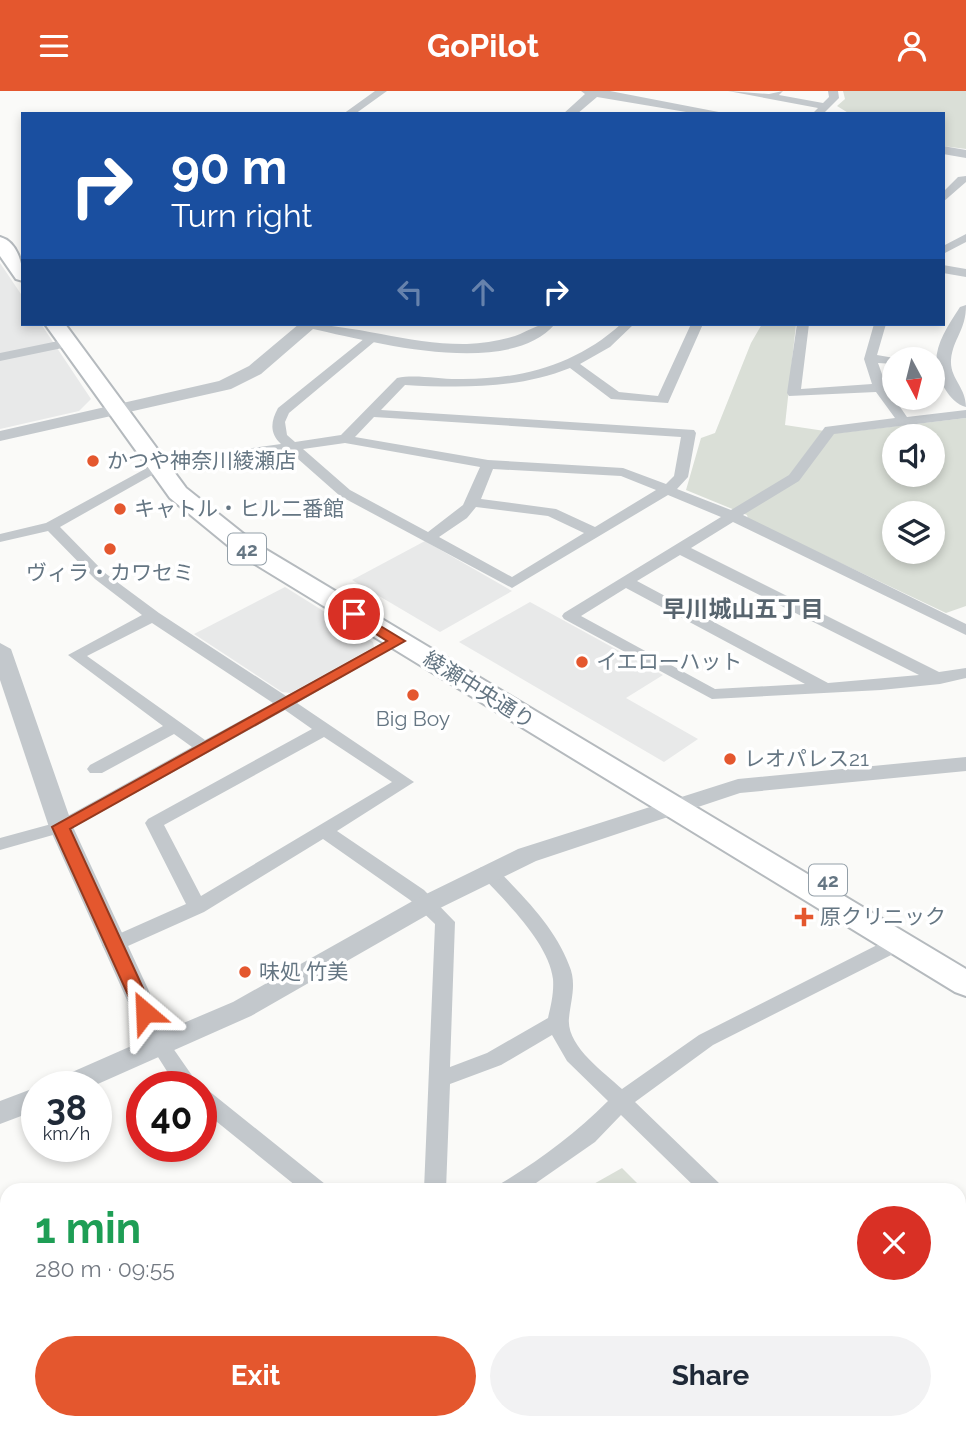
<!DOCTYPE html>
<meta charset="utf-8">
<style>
body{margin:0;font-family:Raleway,"Noto Sans JP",sans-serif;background:#f2f2f3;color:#1f2937;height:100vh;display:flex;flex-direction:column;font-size:26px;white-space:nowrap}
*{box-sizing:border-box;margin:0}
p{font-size:23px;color:#747a83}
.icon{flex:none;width:38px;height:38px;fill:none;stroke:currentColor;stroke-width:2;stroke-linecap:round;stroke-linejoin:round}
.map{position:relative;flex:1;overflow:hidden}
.details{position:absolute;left:0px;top:1092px;width:966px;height:247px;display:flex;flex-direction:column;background:#fff;border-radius:21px 21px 0 0;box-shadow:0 4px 10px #0003}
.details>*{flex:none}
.hud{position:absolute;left:21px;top:21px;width:924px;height:214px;border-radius:0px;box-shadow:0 4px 10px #0003;background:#1a4fa0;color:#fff;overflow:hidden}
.needle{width:46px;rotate:173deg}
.fabs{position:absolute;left:882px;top:256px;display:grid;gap:14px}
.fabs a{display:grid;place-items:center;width:63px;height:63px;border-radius:50%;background:#fff;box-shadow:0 4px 10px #0003;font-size:35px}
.speed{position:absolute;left:21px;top:980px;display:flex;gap:14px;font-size:35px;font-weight:700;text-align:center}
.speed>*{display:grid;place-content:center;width:91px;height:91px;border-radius:50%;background:#fff;box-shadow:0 4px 10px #0003;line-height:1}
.speed small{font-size:18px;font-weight:400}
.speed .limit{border:10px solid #d22;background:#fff;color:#111}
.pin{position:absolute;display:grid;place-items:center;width:60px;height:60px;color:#fff;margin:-30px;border:4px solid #fff;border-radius:50%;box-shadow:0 2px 7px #0007}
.me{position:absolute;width:77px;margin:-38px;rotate:334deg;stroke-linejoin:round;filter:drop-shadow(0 0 5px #0008)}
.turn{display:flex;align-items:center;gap:24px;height:147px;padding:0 35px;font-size:32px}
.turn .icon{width:91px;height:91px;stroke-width:2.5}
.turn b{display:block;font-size:49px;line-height:60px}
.lanes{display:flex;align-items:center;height:66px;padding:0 35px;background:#0003;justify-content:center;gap:35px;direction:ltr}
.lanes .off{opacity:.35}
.round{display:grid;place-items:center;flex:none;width:74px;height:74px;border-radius:37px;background:#f2f2f3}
.head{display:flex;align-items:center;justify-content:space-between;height:119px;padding:0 35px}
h1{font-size:42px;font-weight:700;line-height:52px;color:#1e9e55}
.action{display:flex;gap:14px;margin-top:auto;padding:14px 35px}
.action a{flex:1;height:80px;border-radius:42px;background:#e4572e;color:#fff;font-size:28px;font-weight:700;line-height:80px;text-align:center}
.action a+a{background:#f2f2f3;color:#1f2937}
header{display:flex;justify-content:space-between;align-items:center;height:91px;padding:0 35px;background:#e4572e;color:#fff;font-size:32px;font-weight:700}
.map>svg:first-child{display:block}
.built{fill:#e8e9e9}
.green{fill:#dadfd7;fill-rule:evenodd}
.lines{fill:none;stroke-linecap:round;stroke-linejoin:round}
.primary-casing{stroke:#b5babe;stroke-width:4}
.minor{fill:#c3c8cc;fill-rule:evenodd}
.tertiary{fill:#c3c8cc;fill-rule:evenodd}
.primary{fill:#fff;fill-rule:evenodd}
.route{fill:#e4572e;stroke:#94391e;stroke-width:2}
.poi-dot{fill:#e4572e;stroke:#fff;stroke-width:2.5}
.labels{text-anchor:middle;stroke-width:7;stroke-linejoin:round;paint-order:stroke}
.shield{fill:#fff;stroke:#939fa8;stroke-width:2}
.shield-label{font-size:19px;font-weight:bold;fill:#657683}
.poi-label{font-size:21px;fill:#657683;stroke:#fff;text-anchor:start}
.street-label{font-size:21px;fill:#657683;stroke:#fff}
.neighbourhood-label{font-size:23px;font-weight:bold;fill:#57646e;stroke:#fff}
</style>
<header><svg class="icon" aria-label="menu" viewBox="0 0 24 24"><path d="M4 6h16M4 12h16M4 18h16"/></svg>GoPilot<svg class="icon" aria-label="person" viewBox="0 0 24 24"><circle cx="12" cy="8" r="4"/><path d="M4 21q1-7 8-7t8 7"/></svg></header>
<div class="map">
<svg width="966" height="1338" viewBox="0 0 966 1338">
<rect width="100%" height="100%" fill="#fafaf8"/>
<!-- built -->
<path class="built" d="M0,172l23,34v27h18l50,75 -12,12 -79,18z
M425,450l87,50 -72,41 -88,-52z
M285,496l88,55 1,5 -83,46 -9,-1 -88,-58z
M530,511l133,73 -37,23 72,41 -34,23 -205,-120z"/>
<!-- green -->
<path class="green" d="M843,0h123v58l-23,-3v-32h-93l-13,-8 8,-7z
M762,233h34l-11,101 53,8 128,-15v188l-20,7 -198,-94 -1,-4 -61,-25 15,-52 14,-5 36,-90zM894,345h39v38h-39zM894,422h39v38h-39z
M622,1077l22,22h-61z
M966,1145v180l-7,-7v-168z"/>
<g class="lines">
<defs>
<path id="primary" d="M0,146c18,5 23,28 23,44l-7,-2 -16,-23z
M45,233h20l121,164 69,55 711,426v27l-11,-4 -718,-439 -67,-55z"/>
</defs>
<!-- primary casing -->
<use href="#primary" class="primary-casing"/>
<!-- minor -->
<path class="minor" d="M375,0h12l-32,23h-12z
M728,0l41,3 14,-3 -4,4 44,8 6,-6 -1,-6h10l1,7 -16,16h-11l6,-6z
M966,85v6l-23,20v-10l15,-15z
M966,143v8l-23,12v-8z
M943,174l23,4v8l-23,-4z
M621,233h13l-24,23 -30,17 39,28 39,4 33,-72h12l-35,79 -57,-4 -41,-31c-52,21 -110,20 -165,17l-24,25 313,20 2,3 -8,44 -11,12 54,21 58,-35 36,-48 70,-9 -19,-26 -87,4 -2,-3 10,-69h12l-8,65 71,-5 -8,-25 10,-35h12l-9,31 23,4h-6v5l-16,-1 9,25 20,29 59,-7v8l-132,16 -35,47 -56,34 223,109v11l-233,-113 -42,26 248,124 27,-4v10l-26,6 -59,6 -169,9 -148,-80 -2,-3 2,-3 157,-96 -53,-22 -156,93 -172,-92 -51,-45 -114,16 -7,-4 7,-4 106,-15c-12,-11 -10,-23 -3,-36l92,-74 10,3 -91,76 -4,9 2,13 8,7 46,-7 56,-57c18,-4 41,1 60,1 61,1 118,-13 164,-55zM374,326l307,20 -7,39 -8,8 -43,-16 -135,-8 -133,-23zM345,352l135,24 -17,38 -35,27 -78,-42 -47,-41zM493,378l128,7 35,14 -61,37 -39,-18 -75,-10zM476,416l72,9 36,17 -72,44 -73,-40 28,-19zM680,464l239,120 -91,8 -191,-102zM626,497l179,96 -90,5 -134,-73z
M68,248l6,4 -2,3 -72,15v-8z
M156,372l5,1v6l-101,57 45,46 54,40 127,83 105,-58h12l2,3 -108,62 117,79 -77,49 87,59 31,32 -5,145 37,-14 61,-35c3,-13 6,-25 5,-39 -4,-36 -48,-78 -72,-104l-2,-4 2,-4h14c27,28 60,60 74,98 8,18 2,34 0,53 -3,28 35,54 53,71l77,-54 194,-98h14l3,5 -3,5 -194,98 -78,57 85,82 3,6h-25l-77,-75 -26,27 -69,48h-29l3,-6c40,-24 75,-50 108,-83l-41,-40 -15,-26 -51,30 -51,19 -4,106h-22l11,-266 -25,-24 -87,-61 -119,73 -85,38h-14l-3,-5 3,-5 81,-36 -41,-81 3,-4 164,-90 -27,-19 -218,121 -67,19v-12l55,-15 137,-76 -18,-13 -72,39h-12l-3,-4 3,-4 73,-39 -95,-71 74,-40 -47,-36 -47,-48 -48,11v-8l46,-11zM152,532l121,80 -68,37 -118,-84zM324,646l68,45 -191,114 -37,-71z
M161,947l7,3 32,46h-23l-26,-41 3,-5z
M201,998l8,2 116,93 3,6h-27l-100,-81z
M966,1124v21l-7,2v-21z
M959,1316l7,2v20h-12l-5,-6h10z
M368,1332h25l-1,6h-26z
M669,1332h32l-3,6h-32z"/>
<!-- tertiary -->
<path class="tertiary" d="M581,0h29l119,23h-31l-101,-17 -20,17h-14l22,-20z
M943,55l23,4v8l-23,-4z
M966,214c0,26 -13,33 -15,55 -1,19 15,27 15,47 -9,-2 -16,-10 -21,-18 -20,-30 -2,-56 15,-82z
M299,233c57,0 111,21 168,20 16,-1 32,-3 48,-8 16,-6 22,-13 40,-12 -47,55 -182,18 -242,5l-52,45 -30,15 -231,52v-10l219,-50 30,-15z
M0,552l11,6 62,178 94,203 66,-28 185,-104 100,-49 220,-70 228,-22v14l-226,22 -204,68 -100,49 -185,106 -160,71h-41l4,-7 91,-40 -96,-213 -49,-147z
M37,996v23l-37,14v-23z"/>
<!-- primary -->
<use href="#primary" class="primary"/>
</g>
<!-- route -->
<path class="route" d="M354,519l51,31 -335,188 84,183 -9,7 -7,-2 -86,-190 335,-186 -38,-24v-6z"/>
<!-- markers -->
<g class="poi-dot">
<circle cx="93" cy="370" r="7"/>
<circle cx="120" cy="418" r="7"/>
<circle cx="110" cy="458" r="7"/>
<circle cx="582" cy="571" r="7"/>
<circle cx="413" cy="604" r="7"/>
<circle cx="730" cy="668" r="7"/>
<path d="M800.5 815.5h7v7h7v7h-7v7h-7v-7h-7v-7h7z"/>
<circle cx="245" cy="881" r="7"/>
</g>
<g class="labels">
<!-- shield labels -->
<g class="shield">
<rect x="228" y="442.5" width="38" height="31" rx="5"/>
<rect x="809" y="773.5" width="38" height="31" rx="5"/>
</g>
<g class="shield-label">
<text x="247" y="465">42</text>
<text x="828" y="796">42</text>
</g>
<!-- poi labels -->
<g class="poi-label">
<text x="107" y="377">かつや神奈川綾瀬店</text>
<text x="134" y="425">キャトル・ヒル二番館</text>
<text x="110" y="489" text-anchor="middle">ヴィラ・カワセミ</text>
<text x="596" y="578">イエローハット</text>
<text x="413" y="635" text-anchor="middle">Big Boy</text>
<text x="744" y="675">レオパレス21</text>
<text x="820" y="833">原クリニック</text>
<text x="259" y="888">味処 竹美</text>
</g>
<!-- street labels -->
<g class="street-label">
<text transform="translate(479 599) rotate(32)" y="7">綾瀬中央通り</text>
</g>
<!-- neighbourhood labels -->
<g class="neighbourhood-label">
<text x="743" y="526">早川城山五丁目</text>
</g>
</g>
</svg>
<div class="fabs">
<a><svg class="needle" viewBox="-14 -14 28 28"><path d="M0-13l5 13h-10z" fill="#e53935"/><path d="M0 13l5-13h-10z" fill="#747a83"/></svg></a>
<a><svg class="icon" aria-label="sound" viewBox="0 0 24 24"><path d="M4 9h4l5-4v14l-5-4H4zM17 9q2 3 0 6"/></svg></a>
<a><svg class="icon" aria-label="layers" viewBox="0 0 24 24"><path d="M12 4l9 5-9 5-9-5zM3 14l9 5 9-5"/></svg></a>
</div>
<div class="speed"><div>38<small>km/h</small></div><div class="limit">40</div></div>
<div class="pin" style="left:354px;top:523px;background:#d93025"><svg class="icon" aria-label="arrive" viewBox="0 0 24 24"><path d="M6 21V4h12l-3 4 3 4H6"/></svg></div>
<svg class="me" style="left:145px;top:921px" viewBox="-20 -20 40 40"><path d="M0-17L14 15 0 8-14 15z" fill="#e4572e" stroke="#fff" stroke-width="4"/></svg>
<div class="hud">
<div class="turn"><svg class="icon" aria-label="right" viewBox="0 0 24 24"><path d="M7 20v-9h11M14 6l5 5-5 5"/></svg><div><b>90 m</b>Turn right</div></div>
<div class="lanes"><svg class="icon off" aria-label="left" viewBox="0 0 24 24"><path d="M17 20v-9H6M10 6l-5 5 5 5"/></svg><svg class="icon off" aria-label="ahead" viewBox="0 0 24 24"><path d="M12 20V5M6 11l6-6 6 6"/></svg><svg class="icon" aria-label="right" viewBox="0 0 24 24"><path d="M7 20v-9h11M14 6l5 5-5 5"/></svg></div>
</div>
<section class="details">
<div class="head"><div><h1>1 min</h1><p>280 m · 09:55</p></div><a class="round" style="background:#d93025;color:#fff"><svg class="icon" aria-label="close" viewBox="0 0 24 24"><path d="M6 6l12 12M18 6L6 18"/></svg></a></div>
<div class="action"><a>Exit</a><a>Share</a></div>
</section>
</div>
